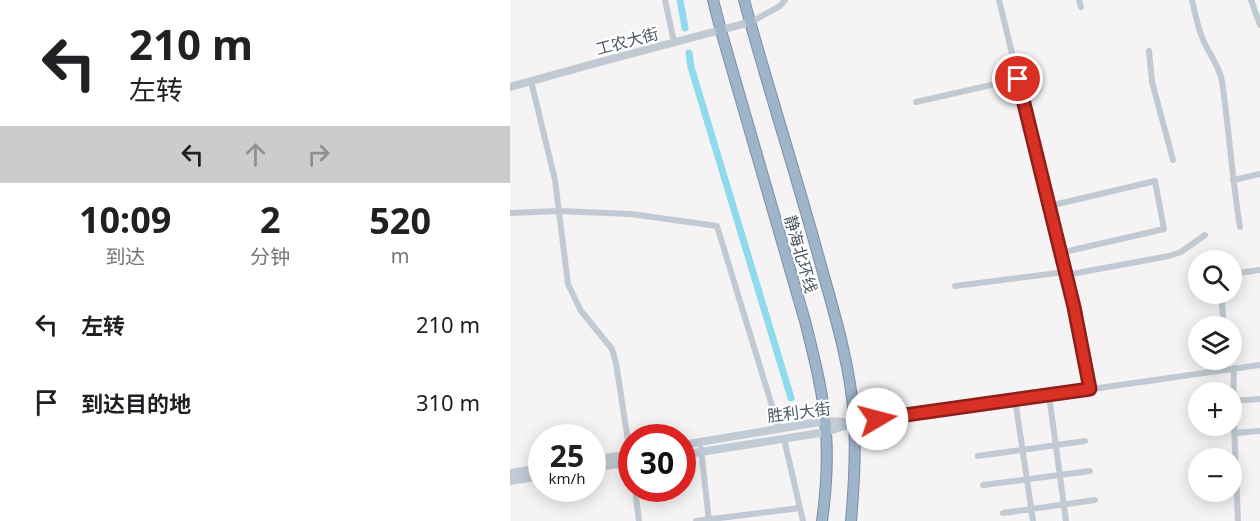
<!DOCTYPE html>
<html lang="zh">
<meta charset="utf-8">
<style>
body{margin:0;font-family:"Noto Sans","Noto Sans SC",sans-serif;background:#f6f6f6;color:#202124;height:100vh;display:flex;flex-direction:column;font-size:22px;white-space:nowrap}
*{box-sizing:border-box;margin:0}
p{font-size:20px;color:#757577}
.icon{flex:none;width:33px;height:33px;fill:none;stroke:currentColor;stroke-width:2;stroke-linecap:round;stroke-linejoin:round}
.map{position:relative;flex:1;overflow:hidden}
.sheet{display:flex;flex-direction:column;background:#fff;width:510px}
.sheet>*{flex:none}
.top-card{background:#fff;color:#202124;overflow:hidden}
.tools{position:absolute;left:678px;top:250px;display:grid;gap:12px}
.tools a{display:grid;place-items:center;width:54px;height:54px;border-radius:50%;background:#fff;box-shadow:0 3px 15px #0003;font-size:30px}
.speed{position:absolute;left:18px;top:424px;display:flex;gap:12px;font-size:30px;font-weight:700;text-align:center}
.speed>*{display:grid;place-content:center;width:78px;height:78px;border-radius:50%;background:#fff;box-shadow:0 3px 15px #0003;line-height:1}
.speed small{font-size:15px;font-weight:400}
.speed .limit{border:9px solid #d22;background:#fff;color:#111}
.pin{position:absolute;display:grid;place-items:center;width:51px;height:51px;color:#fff;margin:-26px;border:3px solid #fff;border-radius:50%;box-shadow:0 2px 6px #0007}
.me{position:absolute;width:66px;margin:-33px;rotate:82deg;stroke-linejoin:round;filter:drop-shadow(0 0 4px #0008)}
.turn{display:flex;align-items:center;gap:21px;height:126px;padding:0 30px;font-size:27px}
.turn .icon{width:78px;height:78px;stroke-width:2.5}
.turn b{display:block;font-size:42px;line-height:51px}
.lanes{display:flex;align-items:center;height:57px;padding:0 30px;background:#0003;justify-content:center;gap:30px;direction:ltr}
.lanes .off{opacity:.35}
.eta{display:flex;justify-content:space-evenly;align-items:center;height:102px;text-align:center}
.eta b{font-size:36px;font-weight:700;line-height:42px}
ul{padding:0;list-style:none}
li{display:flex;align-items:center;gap:18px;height:78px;padding:0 30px}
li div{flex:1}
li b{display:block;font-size:22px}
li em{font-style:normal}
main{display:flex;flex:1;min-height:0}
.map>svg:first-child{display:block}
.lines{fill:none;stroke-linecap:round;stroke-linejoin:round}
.canal{stroke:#90daee;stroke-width:7}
.trunk-casing{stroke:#7690ad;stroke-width:12}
.minor{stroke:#c1cad2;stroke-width:6}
.tertiary{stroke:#c1cad2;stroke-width:8}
.secondary{stroke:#c1cbd6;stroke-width:8}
.trunk{stroke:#9fb4c9;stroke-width:10}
.route-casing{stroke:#8d1f18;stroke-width:15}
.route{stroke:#d93025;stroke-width:10}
.labels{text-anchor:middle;stroke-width:4.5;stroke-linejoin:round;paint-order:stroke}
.street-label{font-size:16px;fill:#4a5661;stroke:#fff}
</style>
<main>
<section class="sheet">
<div class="top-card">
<div class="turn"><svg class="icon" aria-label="left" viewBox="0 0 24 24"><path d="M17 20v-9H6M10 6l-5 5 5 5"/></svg><div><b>210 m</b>左转</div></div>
<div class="lanes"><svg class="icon" aria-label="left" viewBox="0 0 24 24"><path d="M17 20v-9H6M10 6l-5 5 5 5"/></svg><svg class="icon off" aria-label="ahead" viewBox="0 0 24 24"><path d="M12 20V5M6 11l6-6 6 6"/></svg><svg class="icon off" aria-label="right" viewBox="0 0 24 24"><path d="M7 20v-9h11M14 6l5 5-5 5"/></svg></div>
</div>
<div class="eta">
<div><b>10:09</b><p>到达</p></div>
<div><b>2</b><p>分钟</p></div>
<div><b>520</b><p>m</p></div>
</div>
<ul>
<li><svg class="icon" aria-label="left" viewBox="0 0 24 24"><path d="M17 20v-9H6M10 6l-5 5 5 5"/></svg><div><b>左转</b></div><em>210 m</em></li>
<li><svg class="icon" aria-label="arrive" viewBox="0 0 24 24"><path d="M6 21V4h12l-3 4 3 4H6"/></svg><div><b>到达目的地</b></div><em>310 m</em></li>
</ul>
</section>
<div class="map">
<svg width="750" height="521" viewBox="0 0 750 521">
<rect width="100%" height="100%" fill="#f5f3f3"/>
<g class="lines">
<!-- canal -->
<path class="canal" d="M170,0l5,28
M179,53l2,14 100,331"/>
<defs>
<path id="trunk" d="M203,0l8,31 84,290c9,36 19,74 21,111 2,29 0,60 -4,89
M234,0c24,88 52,174 76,262 14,50 30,102 34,155 2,34 0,70 -3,104"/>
</defs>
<!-- trunk casing -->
<use href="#trunk" class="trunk-casing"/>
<!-- minor -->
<path class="minor" d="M155,0l9,42
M489,0l75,307 16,82
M569,0l2,7
M682,0c3,14 6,29 12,42 6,13 15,24 18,39 7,48 10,97 18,146
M741,0l9,25
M241,22l29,-16 5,-6
M639,51l3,31 21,78
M21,81l24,99 13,104 13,27 31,38 4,14 16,104
M406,102l102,-23
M723,180l27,-6
M539,206l106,-25 9,48 -104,24
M0,213l49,-2 72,3 86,12 62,203
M722,274l28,-4
M556,275l103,-19 12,-4 24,-17
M445,286l110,-14
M711,294l3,33
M724,368l-1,33 5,120
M539,395l17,126
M505,399l18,122
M723,401l27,-2
M344,423l406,-58
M724,433l26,-2
M274,439l19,82
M191,449l8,72
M468,456l107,-15
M473,485l107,-14
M125,489l4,32
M493,513l92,-13
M186,521l104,-13"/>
<!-- tertiary -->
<path class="tertiary" d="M0,87l90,-25 151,-40"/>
<!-- secondary -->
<path class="secondary" d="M172,445l143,-24 23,1
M172,455l144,-23 28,-9
M82,460l40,-6
M82,468l40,-6
M0,473l32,-5
M0,481l32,-5"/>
<!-- trunk -->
<use href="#trunk" class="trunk"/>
</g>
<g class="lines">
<defs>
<path id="route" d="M367,419l213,-30 -16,-82 -56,-228"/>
</defs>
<!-- route casing -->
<use href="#route" class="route-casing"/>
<!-- route -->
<use href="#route" class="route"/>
</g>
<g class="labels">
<!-- street labels -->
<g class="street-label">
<text transform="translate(117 41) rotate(-15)" y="6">工农大街</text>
<text transform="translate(291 254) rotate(74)" y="6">静海北环线</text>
<text transform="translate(289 412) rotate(-7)" y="6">胜利大街</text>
</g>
</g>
</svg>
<div class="tools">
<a><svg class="icon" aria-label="search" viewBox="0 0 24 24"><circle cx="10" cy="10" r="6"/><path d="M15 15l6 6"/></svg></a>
<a><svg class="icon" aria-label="layers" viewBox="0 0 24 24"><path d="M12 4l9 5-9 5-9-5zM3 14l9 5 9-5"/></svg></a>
<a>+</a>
<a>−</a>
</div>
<div class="speed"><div>25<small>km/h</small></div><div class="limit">30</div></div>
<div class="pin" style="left:508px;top:79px;background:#d93025"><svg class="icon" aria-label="arrive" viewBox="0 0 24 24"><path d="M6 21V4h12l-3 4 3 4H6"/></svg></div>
<svg class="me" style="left:367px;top:419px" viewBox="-20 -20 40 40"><circle r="19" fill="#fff"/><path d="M0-13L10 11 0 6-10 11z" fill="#d93025"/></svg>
</div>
</main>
